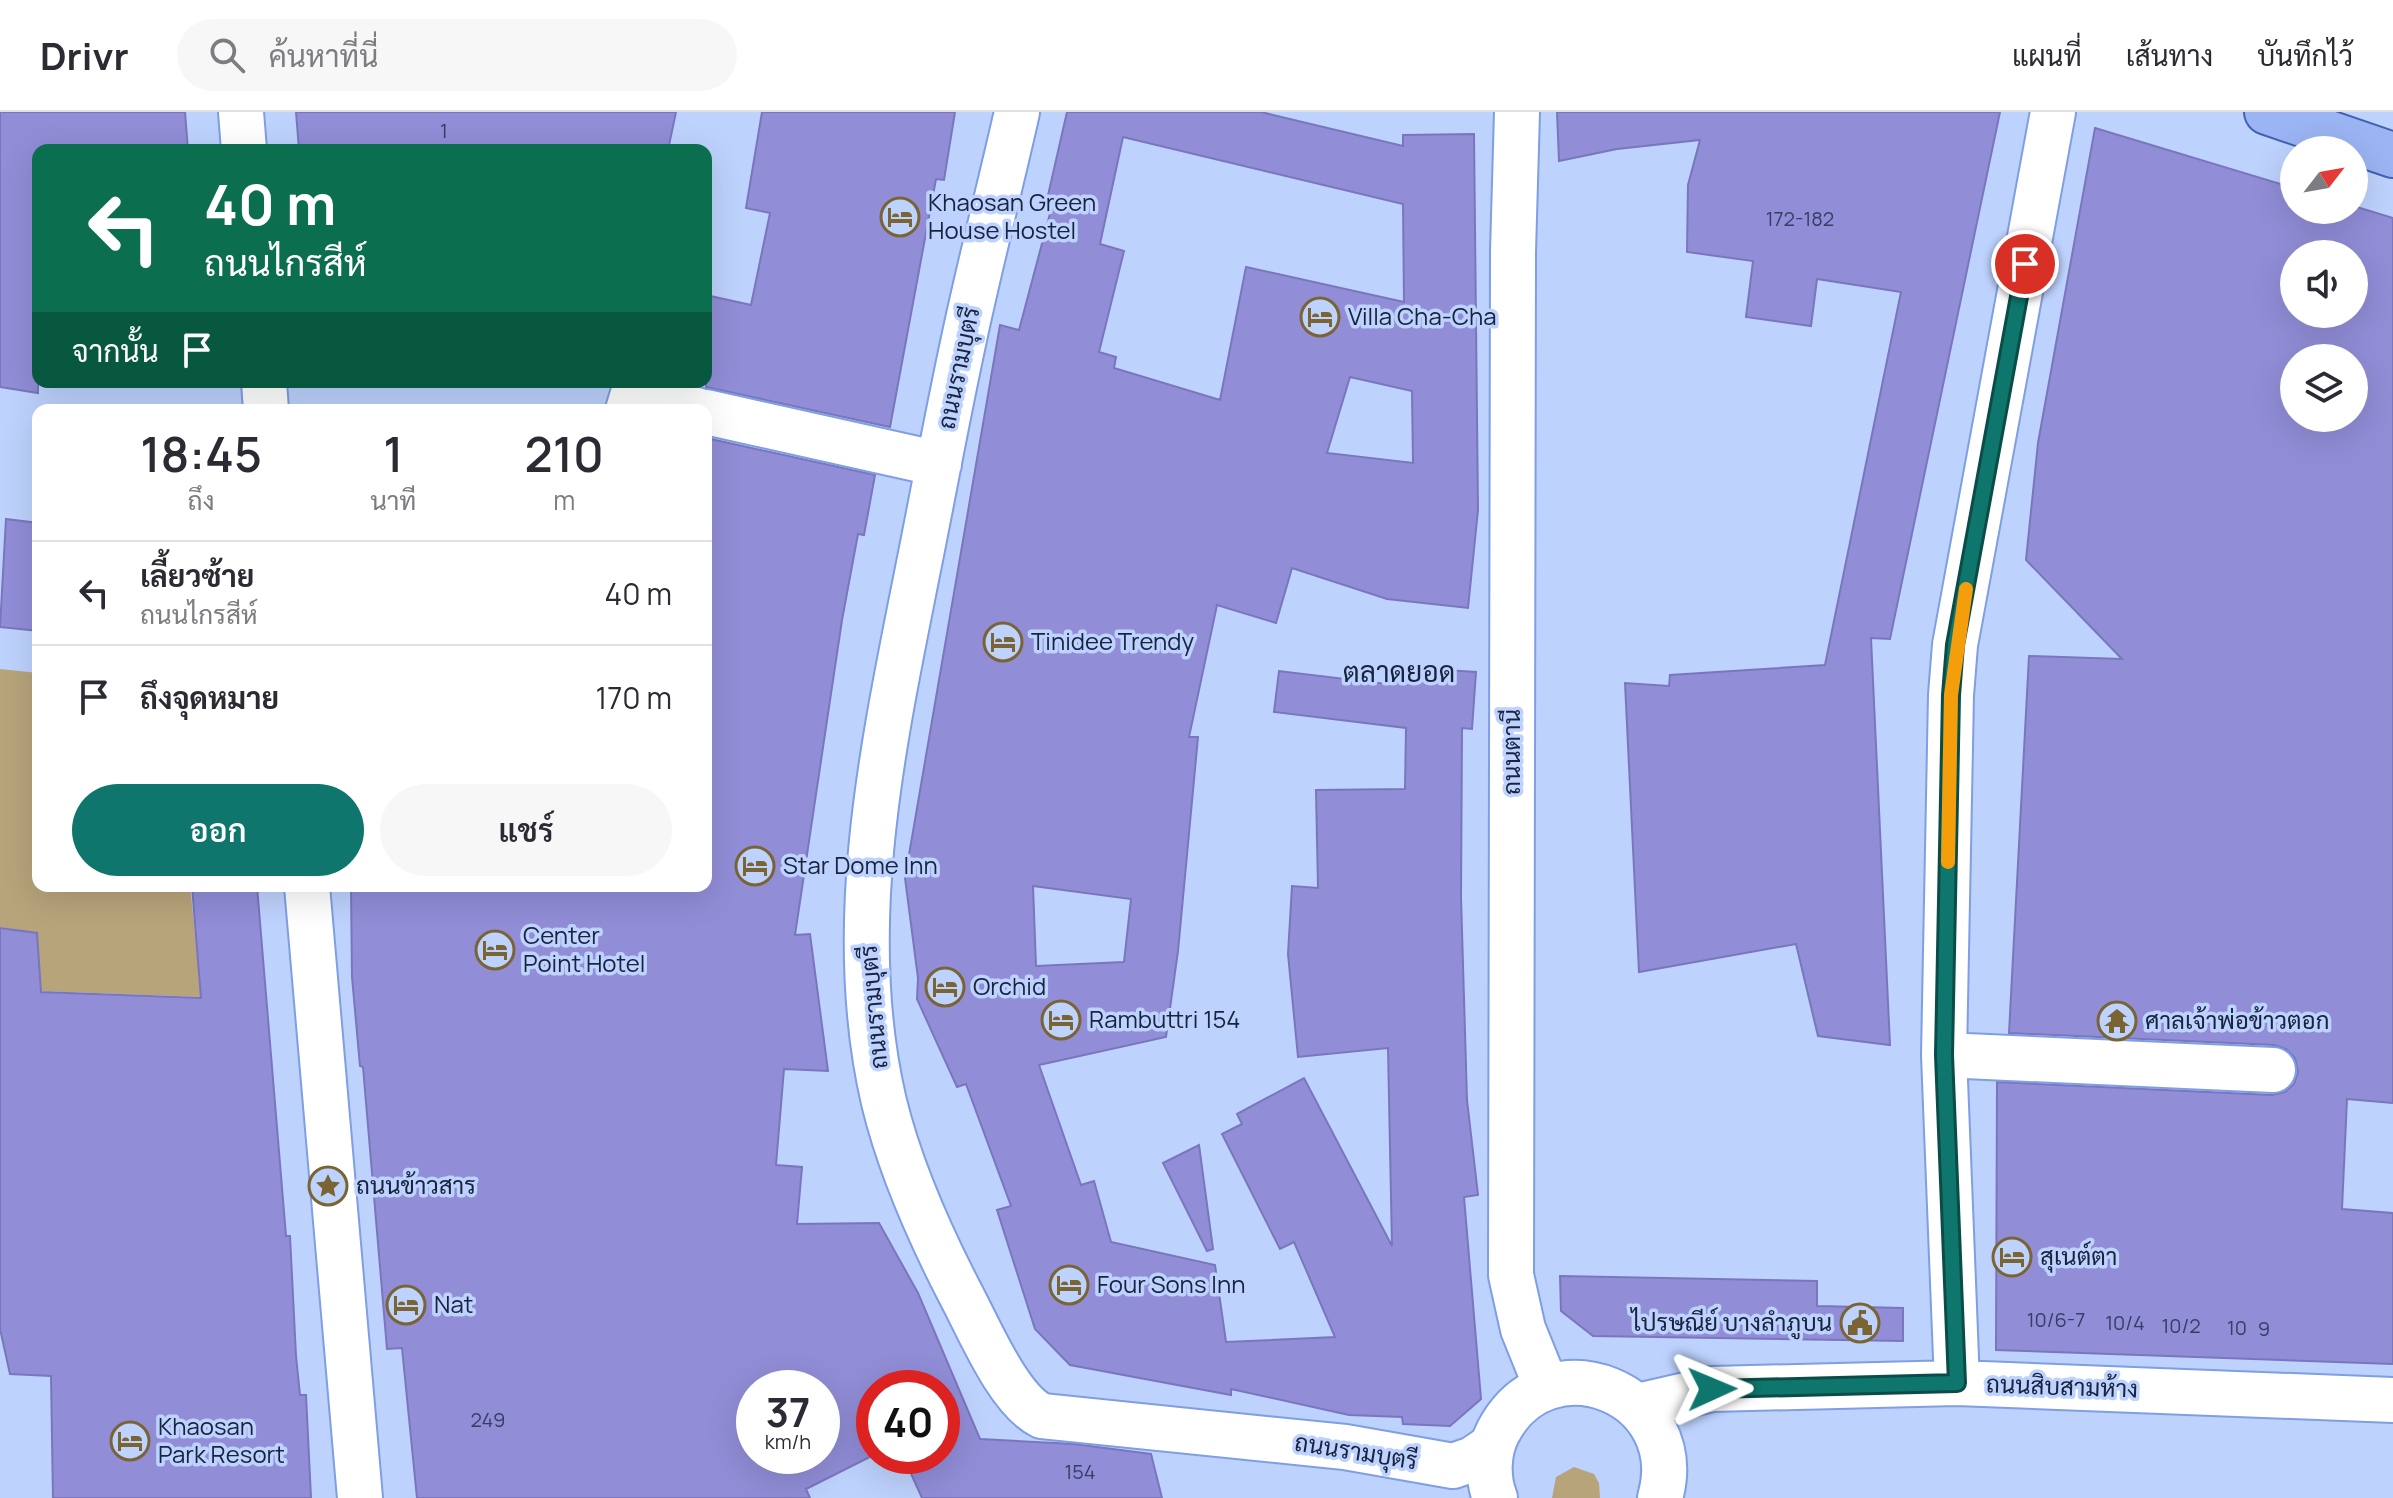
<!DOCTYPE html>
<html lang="th">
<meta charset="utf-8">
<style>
body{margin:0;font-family:Manrope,Sarabun,sans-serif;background:#f7f7f7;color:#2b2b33;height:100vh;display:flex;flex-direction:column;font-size:30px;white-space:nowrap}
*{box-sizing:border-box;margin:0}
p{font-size:26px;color:#7c7c81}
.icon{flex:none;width:44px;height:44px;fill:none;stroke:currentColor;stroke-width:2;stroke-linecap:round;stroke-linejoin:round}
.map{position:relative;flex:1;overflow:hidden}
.sheet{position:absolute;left:32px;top:292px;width:680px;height:488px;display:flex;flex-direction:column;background:#fff;border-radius:16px;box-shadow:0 8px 32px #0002}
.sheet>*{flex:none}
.banner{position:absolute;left:32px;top:32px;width:680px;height:244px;border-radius:16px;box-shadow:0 8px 32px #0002;background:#0b6e4f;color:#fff;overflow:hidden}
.needle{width:52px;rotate:59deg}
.buttons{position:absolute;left:2280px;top:24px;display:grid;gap:16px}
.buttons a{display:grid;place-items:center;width:88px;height:88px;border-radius:50%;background:#fff;box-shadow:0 8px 32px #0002;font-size:40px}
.speed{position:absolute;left:736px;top:1258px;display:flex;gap:16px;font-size:40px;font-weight:700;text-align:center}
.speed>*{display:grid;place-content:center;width:104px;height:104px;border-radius:50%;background:#fff;box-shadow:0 8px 32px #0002;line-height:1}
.speed small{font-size:20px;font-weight:400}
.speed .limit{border:12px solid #d22;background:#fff;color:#111}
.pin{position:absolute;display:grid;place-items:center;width:68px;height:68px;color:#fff;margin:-34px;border:4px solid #fff;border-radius:50%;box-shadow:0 2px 8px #0007}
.me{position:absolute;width:88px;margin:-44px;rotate:89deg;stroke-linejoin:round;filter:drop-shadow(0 0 6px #0008)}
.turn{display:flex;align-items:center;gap:28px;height:168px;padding:0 40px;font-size:36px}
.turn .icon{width:104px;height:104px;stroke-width:2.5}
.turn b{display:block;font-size:56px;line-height:68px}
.then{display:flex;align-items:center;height:76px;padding:0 40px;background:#0003;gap:16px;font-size:30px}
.eta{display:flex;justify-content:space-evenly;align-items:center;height:136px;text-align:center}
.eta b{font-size:48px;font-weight:600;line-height:56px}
.action{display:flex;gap:16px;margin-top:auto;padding:16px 40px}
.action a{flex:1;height:92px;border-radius:48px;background:#0f766e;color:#fff;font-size:32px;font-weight:600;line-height:92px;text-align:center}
.action a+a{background:#f7f7f7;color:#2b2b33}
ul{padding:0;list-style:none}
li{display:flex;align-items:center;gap:24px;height:104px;padding:0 40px;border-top:2px solid #e1e1e2}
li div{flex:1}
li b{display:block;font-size:30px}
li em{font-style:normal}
header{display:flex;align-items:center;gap:48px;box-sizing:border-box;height:112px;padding:0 40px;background:#fff;border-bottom:2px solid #e1e1e2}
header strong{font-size:38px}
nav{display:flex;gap:44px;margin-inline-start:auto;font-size:28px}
.search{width:560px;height:72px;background:#f7f7f7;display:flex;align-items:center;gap:20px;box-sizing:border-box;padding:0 28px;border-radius:44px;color:#7c7c81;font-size:30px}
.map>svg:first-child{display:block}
.green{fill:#b7a47b}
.building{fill:#918dd7;stroke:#7a76be;stroke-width:2;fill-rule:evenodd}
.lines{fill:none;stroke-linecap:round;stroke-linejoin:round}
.minor-casing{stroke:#7f9ee3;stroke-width:48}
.major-casing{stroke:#4261af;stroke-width:48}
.minor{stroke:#fff;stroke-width:44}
.major{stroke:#9bb4f3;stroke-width:44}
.route-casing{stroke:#0a4d48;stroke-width:20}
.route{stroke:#0f766e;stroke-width:14}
.slow{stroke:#f59e0b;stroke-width:14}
.labels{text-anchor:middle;stroke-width:7;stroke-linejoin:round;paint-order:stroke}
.number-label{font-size:20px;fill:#363e65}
.poi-label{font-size:24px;fill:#18233f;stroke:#bdd2fd;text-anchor:start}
.street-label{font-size:24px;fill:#18233f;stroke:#bdd2fd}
.quarter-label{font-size:28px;fill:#18233f;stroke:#bdd2fd}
</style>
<header>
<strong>Drivr</strong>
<div class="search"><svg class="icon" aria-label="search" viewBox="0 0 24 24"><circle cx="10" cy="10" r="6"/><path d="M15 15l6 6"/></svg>ค้นหาที่นี่</div>
<nav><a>แผนที่</a><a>เส้นทาง</a><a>บันทึกไว้</a></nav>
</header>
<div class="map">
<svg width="2393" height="1386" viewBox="0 0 2393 1386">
<rect width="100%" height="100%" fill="#bdd2fd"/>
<!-- green -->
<path class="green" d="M0,557l38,4v213h152l12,111 -161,-6 -4,-58 -37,-6z
M1574,1355l20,7 5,9 1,15h-48l4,-21z"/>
<!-- building -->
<path class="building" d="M0,0h185l3,38h-150v243l-38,-6z
M296,0h380l-8,38h-369z
M762,0h193l-11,68 -8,-1 -46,248 -184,-40v-92l45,10 19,-92 -24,-5z
M1067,0h194l142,34v-11l71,-1 4,376 -10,98 -81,-9 -95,-31 -16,55 -59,-18 -28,132h9l-20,214 -12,86 -127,28 42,120 13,-4 17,61 104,23 11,77 109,-5 -41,-95 -14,7 -58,-115 20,-10 -5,-10 67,-36 88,168 -4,-198 -90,9 -10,-103 4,-68 26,2 -2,-98 89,-1 1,-61 -132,-16 5,-41 116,14 1,-18 80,5 -4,57 -10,-1 -1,169 6,203 11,95 -14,2 17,202 -31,27 -47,-2 -1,-7 -53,-2 -118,-26v6l-161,-30 -35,-36 -38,-119 14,-4 -45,-122 -9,3 -40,-88 1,-21 -13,-100 95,-553 19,5 33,-124 -6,-2zM1123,25l280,67 1,98 -158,-35 -26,133 -106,-32 2,-11 -17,-5 25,-101 -24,-7zM1350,265l62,14 1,72 -86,-10zM1033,774l98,13 -7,63 -88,4z
M1557,0h443l-110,527 -19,-1 19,407 -72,-9 -22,-92 -157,28 -14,-289 44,3 1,-11 155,-10 76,-373 -84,-13 -6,47 -65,-9 7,-56 -66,-9 1,-67 12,-45 -83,9 -58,12z
M2095,16l199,60v22h60v-4l39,12v885l-46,-4 -5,110 51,4v151l-397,-14 1,-268 275,13 13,-3 9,-8 4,-12 -3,-14 -9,-9 -12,-4 -265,-12 20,-377 93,3 -96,-99 12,-117zM2294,142h60v60h-60zM2294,246h60v60h-60z
M706,326l169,37 -11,60 -6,-1 -16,86 -47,315 15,-1 18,137 -44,-2 -8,96 26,2 -5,57 82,-1 39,70 62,146 94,5 77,10 11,44h-240l-19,-42h39v-68h-68v67l-68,34 4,9h-393l-15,-150 -15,1 -24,-282 -3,-1 -8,-89 -1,-91h355zM754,1276h68v68h-68z
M6,407l32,4v108l-38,-4z
M192,774h65l29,350h4l6,120 4,39h6l5,103h-258l-2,-122 -41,-2 -10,-45v-401l37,5 4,59 160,6z
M1199,1033l14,104 -6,2 -44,-88z
M1560,1164l257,5v25l86,2v33l-310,-5 -32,-25z"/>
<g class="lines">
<defs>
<path id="minor" d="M241,0l3,38
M1017,0c-17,76 -37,151 -53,227 -17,78 -31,156 -47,235 -34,171 -74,354 -33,528 16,66 45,131 76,191 18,33 48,107 82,123l303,31 108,19 20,-7 19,-13
M1517,0l-4,140 -2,1023 12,54 23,57
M264,270l2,28
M628,298l4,-13 65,13
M706,300l233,52
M307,774l53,612
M1944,943l329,15
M1957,1271l-13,-328 7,-360 4,-50 98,-533
M1638,1294l74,-17 245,-6 436,17
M1495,1386c-8,-20 -7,-47 3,-66 50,-96 192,-39 162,66"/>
<path id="major" d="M2267,0l126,43"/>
</defs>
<!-- minor casing -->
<use href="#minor" class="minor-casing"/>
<!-- major casing -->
<use href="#major" class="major-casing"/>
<!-- minor -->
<use href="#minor" class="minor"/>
<!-- major -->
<use href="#major" class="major"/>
</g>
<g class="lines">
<defs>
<path id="route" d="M1712,1277l245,-6 -13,-328 7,-360 4,-50 70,-381"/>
</defs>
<!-- route casing -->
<use href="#route" class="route-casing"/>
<!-- route -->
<use href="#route" class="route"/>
<!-- slow -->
<path class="slow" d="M1948,750l3,-167 15,-106"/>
</g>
<!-- icons -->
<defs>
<symbol id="hotel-ring" viewBox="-11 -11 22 22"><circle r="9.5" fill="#bdd2fd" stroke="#7a6434" stroke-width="1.5"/><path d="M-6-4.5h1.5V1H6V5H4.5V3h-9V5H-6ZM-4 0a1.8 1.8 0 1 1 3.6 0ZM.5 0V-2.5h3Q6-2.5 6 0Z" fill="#7a6434"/></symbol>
<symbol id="temple-ring" viewBox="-11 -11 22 22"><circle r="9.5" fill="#bdd2fd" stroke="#7a6434" stroke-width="1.5"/><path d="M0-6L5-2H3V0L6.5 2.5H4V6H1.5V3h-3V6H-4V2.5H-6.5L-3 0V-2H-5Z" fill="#7a6434"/></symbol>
<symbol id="sight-ring" viewBox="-11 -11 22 22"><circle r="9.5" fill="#bdd2fd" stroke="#7a6434" stroke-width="1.5"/><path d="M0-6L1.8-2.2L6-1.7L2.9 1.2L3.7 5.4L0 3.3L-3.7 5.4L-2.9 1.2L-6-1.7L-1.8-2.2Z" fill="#7a6434"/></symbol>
<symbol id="civic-ring" viewBox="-11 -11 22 22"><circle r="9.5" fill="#bdd2fd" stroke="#7a6434" stroke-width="1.5"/><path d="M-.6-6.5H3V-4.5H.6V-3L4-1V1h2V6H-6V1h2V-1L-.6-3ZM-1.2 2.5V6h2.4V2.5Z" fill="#7a6434"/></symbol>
</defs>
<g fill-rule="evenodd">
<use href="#hotel-ring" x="878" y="83" width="44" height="44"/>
<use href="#hotel-ring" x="1298" y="183" width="44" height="44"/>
<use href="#hotel-ring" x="981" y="508" width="44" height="44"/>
<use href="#hotel-ring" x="733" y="732" width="44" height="44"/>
<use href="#hotel-ring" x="473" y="816" width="44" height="44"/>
<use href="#hotel-ring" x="923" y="853" width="44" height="44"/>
<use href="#hotel-ring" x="1039" y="886" width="44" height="44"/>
<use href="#temple-ring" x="2095" y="887" width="44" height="44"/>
<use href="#sight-ring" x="306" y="1052" width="44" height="44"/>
<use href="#hotel-ring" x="1990" y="1123" width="44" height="44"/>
<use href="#hotel-ring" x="1047" y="1151" width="44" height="44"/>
<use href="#hotel-ring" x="384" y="1171" width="44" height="44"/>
<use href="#civic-ring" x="1838" y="1189" width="44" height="44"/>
<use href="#hotel-ring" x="108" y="1307" width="44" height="44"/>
</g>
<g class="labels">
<!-- number labels -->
<g class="number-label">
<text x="444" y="26">1</text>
<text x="1800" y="114">172-182</text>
<text x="2056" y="1215">10/6-7</text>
<text x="2125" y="1218">10/4</text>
<text x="2181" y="1221">10/2</text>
<text x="2237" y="1223">10</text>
<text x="2264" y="1224">9</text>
<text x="488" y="1315">249</text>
<text x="1080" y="1367">154</text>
</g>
<!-- poi labels -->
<g class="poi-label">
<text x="928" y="99">Khaosan Green<tspan x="928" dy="28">House Hostel</tspan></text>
<text x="1348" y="213">Villa Cha-Cha</text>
<text x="1031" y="538">Tinidee Trendy</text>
<text x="783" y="762">Star Dome Inn</text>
<text x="523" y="832">Center<tspan x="523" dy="28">Point Hotel</tspan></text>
<text x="973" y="883">Orchid</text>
<text x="1089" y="916">Rambuttri 154</text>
<text x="2145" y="917">ศาลเจ้าพ่อข้าวตอก</text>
<text x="356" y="1082">ถนนข้าวสาร</text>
<text x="2040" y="1153">สุเนต์ตา</text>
<text x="1097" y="1181">Four Sons Inn</text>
<text x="434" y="1201">Nat</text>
<text x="1832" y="1219" text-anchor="end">ไปรษณีย์ บางลำภูบน</text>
<text x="158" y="1323">Khaosan<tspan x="158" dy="28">Park Resort</tspan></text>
</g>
<!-- street labels -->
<g class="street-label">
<text transform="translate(959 256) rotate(-78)" y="8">ถนนรามบุตรี</text>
<text transform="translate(1512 640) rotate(-90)" y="8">ถนนตานี</text>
<text transform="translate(874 895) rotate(-95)" y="8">ถนนรามบุตรี</text>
<text transform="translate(2062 1275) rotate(2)" y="8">ถนนสิบสามห้าง</text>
<text transform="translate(1356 1340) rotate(9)" y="8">ถนนรามบุตรี</text>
</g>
<!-- quarter labels -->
<g class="quarter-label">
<text x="1399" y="570">ตลาดยอด</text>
</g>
</g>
</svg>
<div class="buttons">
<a><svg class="needle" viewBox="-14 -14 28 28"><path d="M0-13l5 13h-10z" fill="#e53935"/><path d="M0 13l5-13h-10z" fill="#7c7c81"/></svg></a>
<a><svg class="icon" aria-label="sound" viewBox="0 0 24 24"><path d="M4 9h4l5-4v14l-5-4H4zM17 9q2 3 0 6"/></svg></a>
<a><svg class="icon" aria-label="layers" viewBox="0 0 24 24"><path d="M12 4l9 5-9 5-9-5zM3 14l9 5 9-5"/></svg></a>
</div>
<div class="speed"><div>37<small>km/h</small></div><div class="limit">40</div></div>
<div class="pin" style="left:2025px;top:152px;background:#d93025"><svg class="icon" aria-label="arrive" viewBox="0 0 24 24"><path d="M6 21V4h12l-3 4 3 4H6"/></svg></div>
<svg class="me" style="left:1712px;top:1277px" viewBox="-20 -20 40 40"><path d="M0-17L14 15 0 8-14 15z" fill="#0f766e" stroke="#fff" stroke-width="4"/></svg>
<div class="banner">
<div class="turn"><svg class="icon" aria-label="left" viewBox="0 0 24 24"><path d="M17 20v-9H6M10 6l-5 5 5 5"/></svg><div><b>40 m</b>ถนนไกรสีห์</div></div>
<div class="then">จากนั้น<svg class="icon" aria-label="arrive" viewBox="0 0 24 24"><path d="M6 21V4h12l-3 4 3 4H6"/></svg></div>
</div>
<section class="sheet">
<div class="eta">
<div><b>18:45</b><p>ถึง</p></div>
<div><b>1</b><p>นาที</p></div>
<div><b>210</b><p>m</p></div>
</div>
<ul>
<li><svg class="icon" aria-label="left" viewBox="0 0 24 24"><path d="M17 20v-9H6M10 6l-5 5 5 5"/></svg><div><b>เลี้ยวซ้าย</b><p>ถนนไกรสีห์</p></div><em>40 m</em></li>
<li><svg class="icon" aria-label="arrive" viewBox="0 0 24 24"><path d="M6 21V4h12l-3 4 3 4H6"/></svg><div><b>ถึงจุดหมาย</b></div><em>170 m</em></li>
</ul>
<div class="action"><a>ออก</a><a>แชร์</a></div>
</section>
</div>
